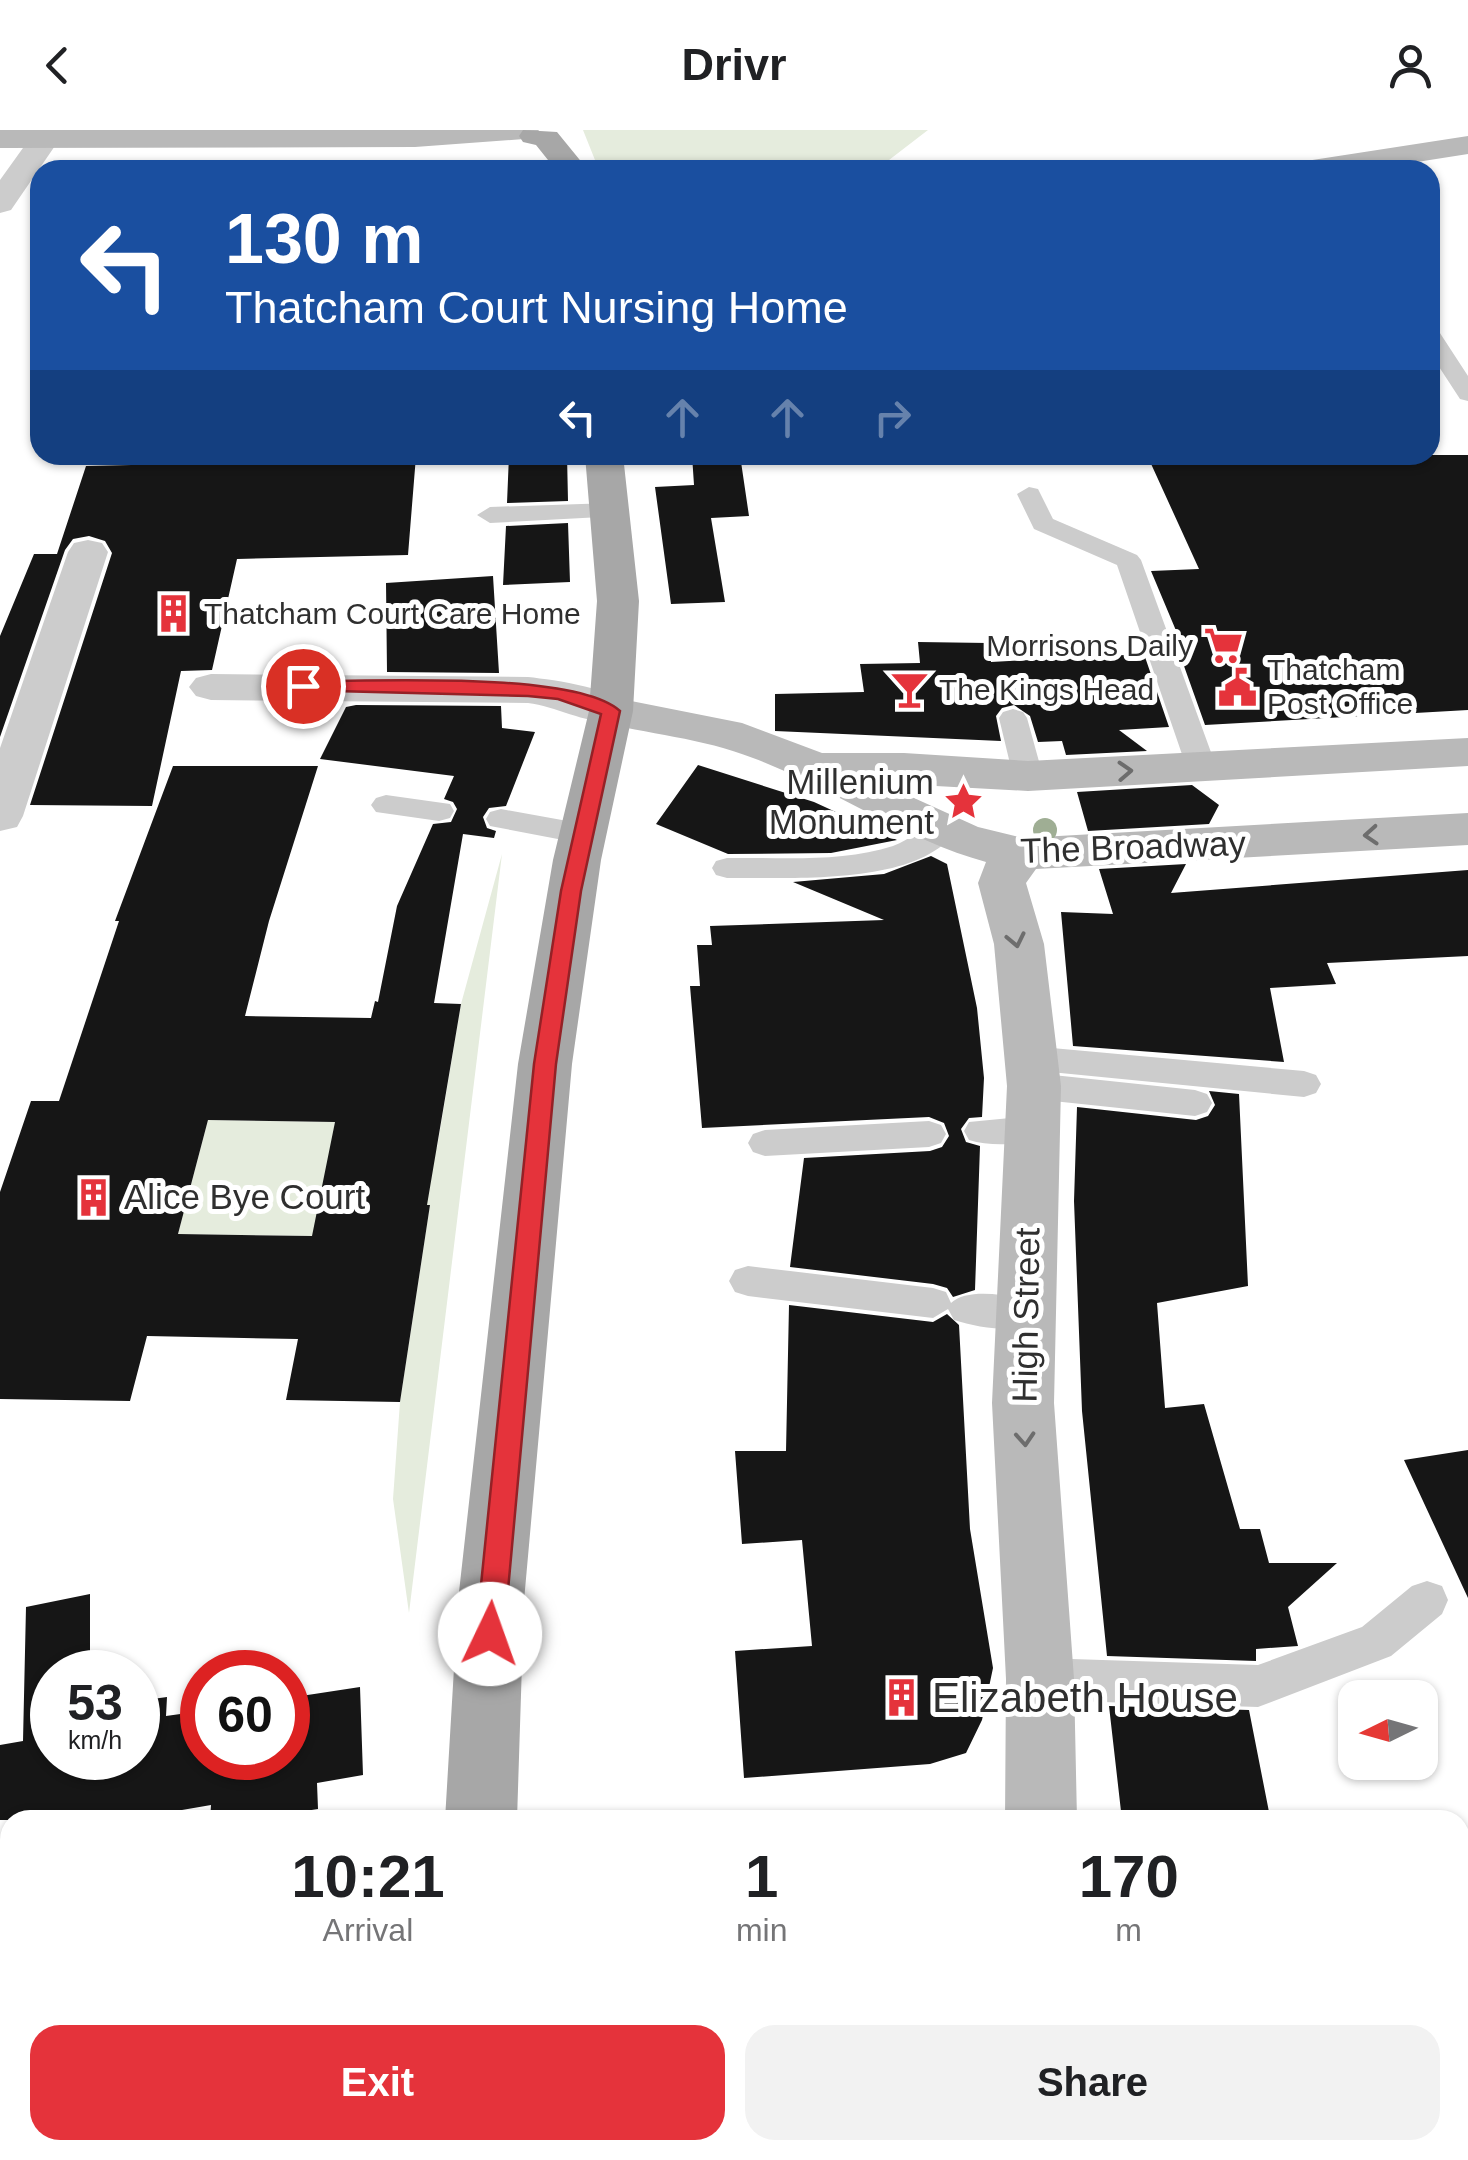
<!DOCTYPE html>
<style>
body{margin:0;font-family:Arial,sans-serif;background:#f2f2f2;color:#202124;height:100vh;display:flex;flex-direction:column;font-size:38px;white-space:nowrap}
*{box-sizing:border-box;margin:0}
p{font-size:32px;color:#757577}
.icon{flex:none;width:55px;height:55px;fill:none;stroke:currentColor;stroke-width:2;stroke-linecap:round;stroke-linejoin:round}
.map{position:relative;flex:1;overflow:hidden}
.details{position:absolute;left:0px;top:1680px;width:1470px;height:350px;display:flex;flex-direction:column;background:#fff;border-radius:30px 30px 0 0;box-shadow:0 2px 8px #0004}
.details>*{flex:none}
.hud{position:absolute;left:30px;top:30px;width:1410px;height:305px;border-radius:30px;box-shadow:0 2px 8px #0004;background:#1a4fa0;color:#fff;overflow:hidden}
.needle{width:65px;rotate:265deg}
.controls{position:absolute;left:1338px;top:1550px;display:grid;gap:20px}
.controls a{display:grid;place-items:center;width:100px;height:100px;border-radius:20px;background:#fff;box-shadow:0 2px 8px #0004;font-size:50px}
.speed{position:absolute;left:30px;top:1520px;display:flex;gap:20px;font-size:50px;font-weight:700;text-align:center}
.speed>*{display:grid;place-content:center;width:130px;height:130px;border-radius:50%;background:#fff;box-shadow:0 2px 8px #0004;line-height:1}
.speed small{font-size:25px;font-weight:400}
.speed .limit{border:15px solid #d22;background:#fff;color:#111}
.pin{position:absolute;display:grid;place-items:center;width:85px;height:85px;color:#fff;margin:-42px;border:5px solid #fff;border-radius:50%;box-shadow:0 2px 10px #0007}
.me{position:absolute;width:110px;margin:-55px;rotate:3deg;stroke-linejoin:round;filter:drop-shadow(0 0 8px #0008)}
.turn{display:flex;align-items:center;gap:35px;height:210px;padding:0 30px;font-size:45px}
.turn .icon{width:130px;height:130px;stroke-width:2.5}
.turn b{display:block;font-size:70px;line-height:85px}
.lanes{display:flex;align-items:center;height:95px;padding:0 30px;background:#0003;justify-content:center;gap:50px;direction:ltr}
.lanes .off{opacity:.35}
.eta{display:flex;justify-content:space-evenly;align-items:center;height:170px;text-align:center}
.eta b{font-size:60px;font-weight:700;line-height:70px}
.primary-button{display:flex;gap:20px;margin-top:auto;padding:20px 30px}
.primary-button a{flex:1;height:115px;border-radius:30px;background:#e5333b;color:#fff;font-size:40px;font-weight:700;line-height:115px;text-align:center}
.primary-button a+a{background:#f2f2f2;color:#202124}
header{display:flex;justify-content:space-between;align-items:center;height:130px;padding:0 30px;background:#fff;font-size:45px;font-weight:700}
.map>svg:first-child{display:block}
.green{fill:#e5ecdd}
.building{fill:#161616;fill-rule:evenodd}
.lines{fill:none;stroke-linecap:round;stroke-linejoin:round}
.lane{fill:#ccc;fill-rule:evenodd}
.street{fill:#ccc;fill-rule:evenodd}
.secondary{fill:#b9b9b9;fill-rule:evenodd}
.primary{fill:#a7a7a7;fill-rule:evenodd}
.tree{fill:#9fae94}
.oneway{stroke:#6d6d6d}
.route{fill:#e5333b;stroke:#952126;stroke-width:2.5}
.labels{text-anchor:middle;stroke-width:10;stroke-linejoin:round;paint-order:stroke}
.far-poi-label{font-size:30px;fill:#2f2f2f;stroke:#fff;text-anchor:start}
.poi-label{font-size:35px;fill:#2f2f2f;stroke:#fff;text-anchor:end}
.street-label{font-size:35px;fill:#2f2f2f;stroke:#fff}
.near-poi-label{font-size:42px;fill:#2f2f2f;stroke:#fff;text-anchor:start}
</style>
<header><svg class="icon" aria-label="back" viewBox="0 0 24 24"><path d="M15 5l-7 7 7 7"/></svg>Drivr<svg class="icon" aria-label="person" viewBox="0 0 24 24"><circle cx="12" cy="8" r="4"/><path d="M4 21q1-7 8-7t8 7"/></svg></header>
<div class="map">
<svg width="1468" height="2030" viewBox="0 0 1468 2030">
<rect width="100%" height="100%" fill="#fff"/>
<!-- green -->
<path class="green" d="M583,0h345l-52,40h-277z
M502,724l-93,759 -16,-114 7,-97 30,-197 -109,-2 -7,33 -136,-2 30,-114 127,2 -4,23 106,3 24,-144z"/>
<!-- building -->
<path class="building" d="M364,325l52,1 -8,99 -171,4 -25,111 -31,1 -29,135 -122,-1 82,-252 -7,-12 -16,-5 -16,3 -8,11 -65,187v-101l34,-82h23l29,-88 277,-6z
M509,325h58l1,46 -61,2z
M692,325h48l9,61 -38,2 14,84 -54,2 -16,-117 39,-2z
M1147,325h321v255l-263,15 -26,-73h6l-34,-81 48,-2z
M568,393l2,59 -67,3 3,-59z
M493,446l6,97 -112,-1 -1,-89z
M918,512l70,1 3,19 153,-8 25,73 -50,3 28,21 -81,4 -4,-14 -24,1 -8,-26 -16,-11 -12,3 -6,8 5,25 -226,-10v-37l89,-2 -4,-28 60,-1z
M356,575l145,1 1,22 33,4 -29,74 -17,2 -6,9 4,11 9,3 -2,7 -31,-4 -29,169 27,1 -34,201h3l-30,197 -114,-2 12,-61 -151,-3 -17,65 -130,-2v-207l31,-91h28l60,-180h-4l58,-155h145l-49,155 -24,95 126,2 4,-17 3,1 19,-96 36,-82 18,-2 6,-13 -4,-7 -9,-3 10,-23 -134,-17 26,-52zM208,990l127,2 -23,114 -134,-2z
M698,635l116,37 83,38 -66,13 -103,1 -72,-30z
M1192,655l27,20 -10,19 -121,7 -11,-39z
M931,726l16,8 30,144 7,70 -2,39 -13,1 -8,11 5,13 14,4 -5,144 -22,7 -6,-9 -14,-4 -143,-17 14,-109 126,-7 12,-4 7,-11 -5,-13 -15,-6 -227,11 -12,-142h10l-3,-41h15l-2,-19 174,-6 -91,-38 91,-8z
M1186,734l-15,29 297,-23v86l-141,7 9,21 -66,4 14,74 -211,-16 -12,-134 52,2 -14,-45z
M1209,961l30,3 9,192 -91,17 8,105 39,-4 36,125h20l9,34h68l-49,44 10,39 -42,3v12l-149,-5 -25,-245 -8,-210 3,-94 119,13 12,-4 7,-11z
M789,1175l144,17 14,-8 12,11 11,204 23,139 -11,52 -16,33 -36,11 -186,14 -9,-127 77,-5 -10,-106 -60,4 -7,-93h51z
M1468,1320v148l-64,-138z
M90,1464v78h-38v86h86v-57l29,-4 -1,19 36,-5v47h86v-60l72,-11 3,88 -46,8 1,26 -70,11h-38l1,-15 -87,15h-124v-75l23,-4 3,-134z
M1109,1576l140,4 21,107 -148,3z"/>
<g class="lines">
<!-- lane -->
<path class="lane" d="M1430,198l8,2 30,46v25l-8,-2 -30,-46z
M1029,357l9,2 15,30 84,36 4,5 75,206 -5,7h-20l-5,-7 -69,-201 -83,-36 -17,-35z
M611,373l13,8 -4,5 -130,7 -13,-8 13,-8z
M1013,579l10,3 4,6 16,58 -5,7h-20l-5,-7 -14,-58 4,-6z
M386,665l64,9 4,7 -4,7 -11,3 -63,-9 -5,-7 5,-7z
M501,679l83,15 11,3 4,7 -4,7 -11,3 -94,-18 -4,-7 4,-7z
M941,690l11,3 4,7c-36,57 -170,47 -229,48l-11,-3 -4,-7 4,-7 11,-3c53,-1 114,5 166,-12 18,-6 30,-21 48,-26z
M1030,916l274,25 12,4 5,9 -5,9 -12,4 -274,-27 -12,-3 -5,-9 5,-9z
M1034,943l161,17 12,4 5,9 -5,9 -12,4 -161,-17 -12,-4 -5,-9 5,-9z
M1032,986l12,4 5,9 -5,9c-22,7 -53,9 -75,2l-5,-9 5,-9z
M929,991l12,4 5,9 -5,9 -12,4 -164,9 -12,-4 -5,-9 5,-9 12,-4z
M748,1136l185,22 13,4 5,11c17,-17 66,-7 87,0l6,11 -6,11c-24,8 -60,3 -84,-5l-6,-11 -15,9 -185,-22 -13,-4 -6,-11 6,-11z
M1427,1451l15,5 6,14 -6,14 -51,42 -133,51 -218,-7 -15,-6 -7,-15 7,-15 15,-6 218,7 104,-38 50,-41z
M1468,1750v46l-8,3v-46z
M122,2020h50v10h-50z"/>
<!-- street -->
<path class="street" d="M44,1l11,3 4,6 -48,70 -11,3v-33l33,-46z
M88,410l14,3 6,9 -85,264 -6,11 -17,4v-83l68,-196 6,-9z
M211,544l317,3c27,3 90,11 105,34l-6,10c-32,8 -67,-14 -99,-18l-317,-3 -15,-4 -7,-9 7,-9z"/>
<!-- secondary -->
<path class="secondary" d="M0,0h539l-4,6 -11,3 -109,8 -415,1z
M1468,6v18l-102,16h-76l5,-7 11,-2z
M611,567l131,26 80,30h82l124,8 440,-23v28l-440,25 -147,-8 97,44 45,11 445,-25v32l-432,24 -10,14 18,61 17,142 -7,317 20,276 3,141h-72l1,-141 -14,-276 15,-317 -13,-142 -16,-61 8,-21c-83,-23 -153,-74 -233,-104 -51,-20 -105,-24 -158,-37l-6,-10 6,-10z
M10,1829v76l-10,2v-76z
M989,2020h80v10h-80z"/>
<!-- primary -->
<path class="primary" d="M523,0l34,2 31,38h-32l-20,-25 -13,-3 -4,-6z
M585,325h38l16,146 -6,110 -32,149 -29,204 -48,537 -7,219h-72l13,-219 60,-537 35,-204 36,-149 8,-110z
M486,2020h80l3,10h-80z"/>
</g>
<!-- trees -->
<circle class="tree" cx="1045" cy="700" r="12"/>
<!-- one-way arrows -->
<defs><path id="oneway-chevron" d="M-2-3.5L2.5 0L-2 3.5" fill="none" stroke-width="1.6" stroke-linecap="round" stroke-linejoin="round" transform="scale(2.5)"/></defs>
<g class="oneway">
<use href="#oneway-chevron" transform="translate(1125 641) rotate(-3)"/>
<use href="#oneway-chevron" transform="translate(1371 705) rotate(176)"/>
<use href="#oneway-chevron" transform="translate(1016 810) rotate(78)"/>
<use href="#oneway-chevron" transform="translate(1025 1309) rotate(86)"/>
</g>
<!-- route -->
<path class="route" d="M303,551c66,1 272,-11 317,30l-39,180 -25,173 -52,570 -4,9 -10,4 -10,-4 -4,-9 58,-570 27,-173 40,-177 -43,-15 -30,-3 -232,-6v-8z"/>
<!-- icons -->
<defs>
<symbol id="building-bare" viewBox="-9 -9 18 18"><path d="M-4-6H4V6H1V3H-1V6H-4ZM-2.5-4.3h1.7v1.8h-1.7ZM.8-4.3h1.7v1.8H.8ZM-2.5-1h1.7V.8h-1.7ZM.8-1h1.7V.8H.8Z" fill="#e5333b" stroke="#fff" stroke-width="2.5" paint-order="stroke"/></symbol>
<symbol id="supermarket-bare" viewBox="-9 -9 18 18"><path d="M-6-5.5h2.5l.6 2H6L4.5 2H-2.5L-4.4-4H-6ZM-1.5 3.2a1.3 1.3 0 1 0 .1 0ZM3 3.2a1.3 1.3 0 1 0 .1 0Z" fill="#e5333b" stroke="#fff" stroke-width="2.5" paint-order="stroke"/></symbol>
<symbol id="civic-bare" viewBox="-9 -9 18 18"><path d="M-.6-6.5H3V-4.5H.6V-3L4-1V1h2V6H-6V1h2V-1L-.6-3ZM-1.2 2.5V6h2.4V2.5Z" fill="#e5333b" stroke="#fff" stroke-width="2.5" paint-order="stroke"/></symbol>
<symbol id="bar-bare" viewBox="-9 -9 18 18"><path d="M-6-5H6L.8 .8V4.5H3.5V6h-7V4.5H-.8V.8Z" fill="#e5333b" stroke="#fff" stroke-width="2.5" paint-order="stroke"/></symbol>
<symbol id="sight-bare" viewBox="-9 -9 18 18"><path d="M0-6L1.8-2.2L6-1.7L2.9 1.2L3.7 5.4L0 3.3L-3.7 5.4L-2.9 1.2L-6-1.7L-1.8-2.2Z" fill="#e5333b" stroke="#fff" stroke-width="2.5" paint-order="stroke"/></symbol>
</defs>
<g fill-rule="evenodd">
<use href="#building-bare" x="146" y="456" width="55" height="55"/>
<use href="#supermarket-bare" x="1196" y="488" width="55" height="55"/>
<use href="#civic-bare" x="1210" y="530" width="55" height="55"/>
<use href="#bar-bare" x="882" y="532" width="55" height="55"/>
<use href="#sight-bare" x="936" y="644" width="55" height="55"/>
<use href="#building-bare" x="66" y="1040" width="55" height="55"/>
<use href="#building-bare" x="874" y="1540" width="55" height="55"/>
</g>
<g class="labels">
<!-- far-poi labels -->
<g class="far-poi-label">
<text x="204" y="494">Thatcham Court Care Home</text>
<text x="1193" y="526" text-anchor="end">Morrisons Daily</text>
<text x="1267" y="550">Thatcham<tspan x="1267" dy="34">Post Office</tspan></text>
<text x="939" y="570">The Kings Head</text>
</g>
<!-- poi labels -->
<g class="poi-label">
<text x="934" y="664">Millenium<tspan x="934" dy="40">Monument</tspan></text>
<text x="124" y="1079" text-anchor="start">Alice Bye Court</text>
</g>
<!-- street labels -->
<g class="street-label">
<text transform="translate(1133 717) rotate(-2)" y="12">The Broadway</text>
<text transform="translate(1026 1185) rotate(-89)" y="12">High Street</text>
</g>
<!-- near-poi labels -->
<g class="near-poi-label">
<text x="932" y="1582">Elizabeth House</text>
</g>
</g>
</svg>
<div class="controls">
<a><svg class="needle" viewBox="-14 -14 28 28"><path d="M0-13l5 13h-10z" fill="#e53935"/><path d="M0 13l5-13h-10z" fill="#757577"/></svg></a>
</div>
<div class="speed"><div>53<small>km/h</small></div><div class="limit">60</div></div>
<div class="pin" style="left:303px;top:556px;background:#d93025"><svg class="icon" aria-label="arrive" viewBox="0 0 24 24"><path d="M6 21V4h12l-3 4 3 4H6"/></svg></div>
<svg class="me" style="left:490px;top:1504px" viewBox="-20 -20 40 40"><circle r="19" fill="#fff"/><path d="M0-13L10 11 0 6-10 11z" fill="#e5333b"/></svg>
<div class="hud">
<div class="turn"><svg class="icon" aria-label="left" viewBox="0 0 24 24"><path d="M17 20v-9H6M10 6l-5 5 5 5"/></svg><div><b>130 m</b>Thatcham Court Nursing Home</div></div>
<div class="lanes"><svg class="icon" aria-label="left" viewBox="0 0 24 24"><path d="M17 20v-9H6M10 6l-5 5 5 5"/></svg><svg class="icon off" aria-label="ahead" viewBox="0 0 24 24"><path d="M12 20V5M6 11l6-6 6 6"/></svg><svg class="icon off" aria-label="ahead" viewBox="0 0 24 24"><path d="M12 20V5M6 11l6-6 6 6"/></svg><svg class="icon off" aria-label="right" viewBox="0 0 24 24"><path d="M7 20v-9h11M14 6l5 5-5 5"/></svg></div>
</div>
<section class="details">
<div class="eta">
<div><b>10:21</b><p>Arrival</p></div>
<div><b>1</b><p>min</p></div>
<div><b>170</b><p>m</p></div>
</div>
<div class="primary-button"><a>Exit</a><a>Share</a></div>
</section>
</div>
